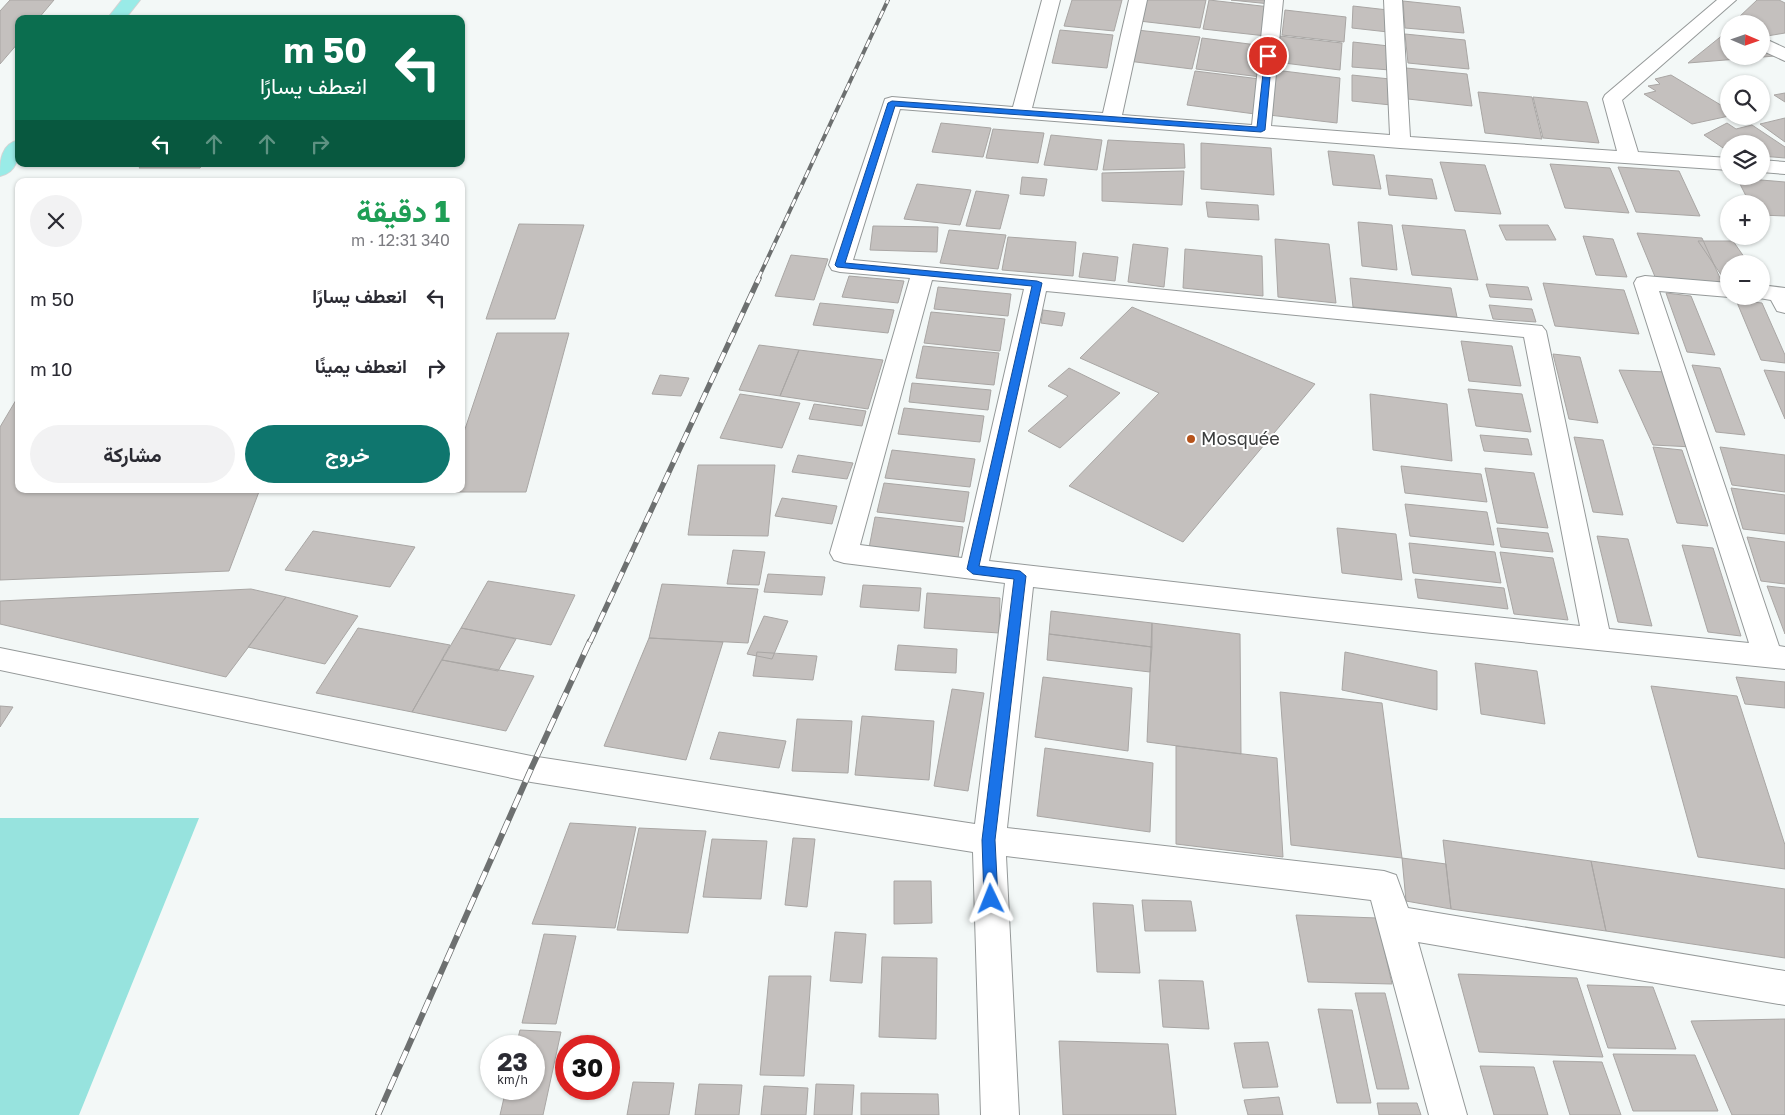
<!DOCTYPE html>
<html lang="ar">
<meta charset="utf-8">
<style>
body{margin:0;font-family:"Golos Text",Vazirmatn,sans-serif;background:#f2f2f3;color:#2b2b33;direction:rtl;height:100vh;display:flex;flex-direction:column;font-size:19px;white-space:nowrap}
*{box-sizing:border-box;margin:0}
p{font-size:16px;color:#7c7c81}
.icon{flex:none;width:28px;height:28px;fill:none;stroke:currentColor;stroke-width:2;stroke-linecap:round;stroke-linejoin:round}
.map{position:relative;flex:1;overflow:hidden;direction:ltr}
.drawer{position:absolute;left:15px;top:178px;width:450px;height:315px;display:flex;flex-direction:column;background:#fff;border-radius:10px;box-shadow:0 1px 4px #0004;direction:rtl}
.drawer>*{flex:none}
.top-card{position:absolute;left:15px;top:15px;width:450px;height:152px;border-radius:10px;box-shadow:0 1px 4px #0004;direction:rtl;background:#0b6e4f;color:#fff;overflow:hidden}
.needle{width:32px;rotate:92deg}
.buttons{position:absolute;left:1720px;top:15px;display:grid;gap:10px}
.buttons a{display:grid;place-items:center;width:50px;height:50px;border-radius:50%;background:#fff;box-shadow:0 1px 4px #0004;font-size:25px}
.speed{position:absolute;left:480px;top:1035px;display:flex;gap:10px;font-size:25px;font-weight:700;text-align:center}
.speed>*{display:grid;place-content:center;width:65px;height:65px;border-radius:50%;background:#fff;box-shadow:0 1px 4px #0004;line-height:1}
.speed small{font-size:12px;font-weight:400}
.speed .limit{border:8px solid #d22;background:#fff;color:#111}
.pin{position:absolute;display:grid;place-items:center;width:42px;height:42px;color:#fff;margin:-21px;border:2px solid #fff;border-radius:50%;box-shadow:0 1px 5px #0007}
.me{position:absolute;width:55px;margin:-28px;rotate:358deg;stroke-linejoin:round;filter:drop-shadow(0 0 4px #0008)}
.turn{display:flex;align-items:center;gap:18px;height:105px;padding:0 15px;font-size:22px}
.turn .icon{width:65px;height:65px;stroke-width:2.5}
.turn b{display:block;font-size:35px;line-height:42px}
.lanes{display:flex;align-items:center;height:48px;padding:0 15px;background:#0003;justify-content:center;gap:25px;direction:ltr}
.lanes .off{opacity:.35}
.round{display:grid;place-items:center;flex:none;width:52px;height:52px;border-radius:26px;background:#f2f2f3}
.headline{display:flex;align-items:center;justify-content:space-between;height:85px;padding:0 15px}
h1{font-size:30px;font-weight:700;line-height:38px;color:#1e9e55}
.primary-button{display:flex;gap:10px;margin-top:auto;padding:10px 15px}
.primary-button a{flex:1;height:58px;border-radius:30px;background:#0f766e;color:#fff;font-size:20px;font-weight:700;line-height:58px;text-align:center}
.primary-button a+a{background:#f2f2f3;color:#2b2b33}
ul{padding:0;list-style:none}
li{display:flex;align-items:center;gap:15px;height:70px;padding:0 15px}
li div{flex:1}
li b{display:block;font-size:19px}
li em{font-style:normal}
.map>svg:first-child{display:block}
.green{fill:#97e3de}
.building{fill:#c4c0be;stroke:#a9a6a4}
.lines{fill:none;stroke-linecap:round;stroke-linejoin:round}
.minor-casing{stroke:#959999;stroke-width:2}
.primary-casing{stroke:#d4d4d4;stroke-width:2}
.minor{fill:#fff;fill-rule:evenodd}
.primary{fill:#99ebe7;fill-rule:evenodd}
.rail-far2-casing{stroke:#6d7070;stroke-width:4}
.rail-far1-casing{stroke:#6d7070;stroke-width:5.5}
.rail-casing{stroke:#6d7070;stroke-width:6}
.rail-far2{stroke:#fff;stroke-width:2.5;stroke-dasharray:8;stroke-linecap:butt}
.rail-far1{stroke:#fff;stroke-width:4;stroke-dasharray:11;stroke-linecap:butt}
.rail{stroke:#fff;stroke-width:4.5;stroke-dasharray:14;stroke-linecap:butt}
.route{fill:#1a73e8;stroke:#114b97}
.poi-dot{fill:#b6531b;stroke:#fff;stroke-width:2}
.labels{text-anchor:middle;stroke-width:4;stroke-linejoin:round;paint-order:stroke}
.poi-label{font-size:18px;fill:#3b3d3d;stroke:#fff;text-anchor:start}
</style>
<div class="map">
<svg width="1785" height="1115" viewBox="0 0 1785 1115">
<rect width="100%" height="100%" fill="#f3f8f7"/>
<!-- green -->
<path class="green" d="M0,818h199l-120,297h-79z"/>
<!-- building -->
<path class="building" d="M10,0h44l-16,19h-19v23l-19,22v-53z
M1072,0h50l-8,31 -50,-5z
M1144,0h62l-6,28 -61,-7z
M1209,0l61,7 -4,29 -63,-7z
M1231,0h40l-1,4z
M1757,0h22l6,3v30l-18,3 -6,-3v-9h-14l-9,-6z
M1403,1l57,6 4,26 -59,-5z
M1353,6l35,4v22l-36,-4z
M1285,10l61,7 -2,25 -62,-7z
M1060,30l53,5 -6,33 -55,-5z
M1137,30l63,7 -8,32 -64,-8z
M1729,30v26h32v-8l14,8 -87,7z
M1405,34l60,6 4,29 -61,-6z
M1280,36l62,7 -2,27 -64,-8z
M1202,38l63,8 -4,31 -65,-8z
M1353,42l36,4 1,24 -38,-3z
M1406,68l61,6 5,32 -64,-7z
M1275,70l65,8 -3,45 -68,-8z
M1195,71l65,8 -5,35 -68,-9z
M1352,75l38,4 1,26 -39,-4z
M1671,75l58,35v6l-37,8 -48,-30 12,-3 -8,-5 12,-2 -5,-5z
M1478,92l54,5 10,42 -57,-6z
M1785,93v9l-11,-7z
M1533,97l54,5 12,41 -56,-5z
M1785,118v24l-25,-18z
M941,123l50,5 -8,29 -51,-5z
M1727,123l9,6 16,-4 33,22v11l-24,-2v-12h-32v8l-25,-17z
M993,129l51,4 -6,30 -52,-5z
M1051,135l51,5 -5,30 -53,-5z
M1108,140l76,4 1,24 -82,2z
M1201,143l70,5 3,47 -73,-6z
M1328,151l46,4 7,34 -48,-4z
M1440,162l45,3 16,49 -46,-3z
M142,164h61l-3,4h-61z
M1550,164l60,4 19,45 -64,-5z
M1618,167l61,4 21,45 -64,-4z
M1184,171l-2,34 -80,-4v-28z
M1386,175l46,4 5,20 -48,-4z
M1022,177l25,2 -3,17 -24,-2z
M1737,178l48,4v34l-24,-1v-11h-11z
M917,184l54,6 -11,35 -56,-6z
M976,191l33,4 -9,34 -34,-3z
M1206,202l52,3 1,15 -51,-3z
M1358,222l34,3 5,45 -35,-4z
M519,224l65,1 -29,94h-69z
M1402,225l63,5 13,50 -66,-5z
M1499,225h49l8,15h-50z
M873,226l65,1 -1,25 -67,-2z
M949,230l57,5 -8,34 -58,-6z
M1637,233l65,5 23,51 -67,-5z
M1583,236l30,3 14,38 -31,-2z
M1008,237l68,5 -3,34 -71,-6z
M1275,239l54,5 7,59 -58,-6z
M1698,241h35l16,23h-20l-1,21z
M1133,244l35,4 -4,39 -36,-5z
M1185,249l77,7 1,40 -80,-8z
M1083,253l35,4 -3,24 -36,-4z
M791,255l37,4 -14,41 -39,-4z
M849,276l55,5 -6,22 -56,-6z
M1350,278l101,10 6,29 -104,-10z
M1543,283l81,7 15,44 -84,-8z
M1486,284l42,3 4,13 -42,-3z
M938,287l73,7 -3,22 -74,-7z
M1666,293l25,3 24,59 -28,-3z
M1736,300l26,3 23,52v8l-24,-3z
M820,303l74,7 -6,23 -75,-8z
M1489,305l43,4 4,13 -43,-3z
M1132,307l183,77 -132,158 -114,-56 90,-93 -79,-35z
M1043,310l22,3 -3,13 -21,-3z
M931,312l74,7 -5,32 -76,-8z
M497,333h72l-43,159h-82l1,-3h16v-48z
M1461,341l51,5 9,40 -52,-5z
M759,345l40,5 -19,46 -41,-6z
M923,346l76,7 -5,32 -78,-7z
M799,350l84,10 -15,49 -88,-13z
M1553,354l27,3 18,66 -29,-4z
M1692,365l28,3 25,67 -29,-3z
M1069,368l51,25 -60,55 -32,-17 40,-35 -20,-10z
M1619,370l48,2 26,75 -40,-2z
M1764,370l21,2v47z
M660,375l29,3 -8,18 -29,-2z
M912,383l79,7 -3,20 -79,-8z
M1468,389l54,5 9,38 -55,-6z
M740,394l60,9 -18,45 -62,-10z
M1370,394l77,10 5,57 -79,-11z
M19,395v94h241l-31,82 -229,9v-153z
M814,404l52,7 -4,15 -53,-7z
M904,408l80,8 -4,26 -82,-8z
M1480,435l48,4 4,16 -48,-4z
M1574,437l29,3 20,75 -30,-3z
M1653,447l29,3 26,76 -31,-3z
M1720,447l65,8v37l-53,-7z
M892,450l83,9 -5,28 -85,-9z
M798,455l55,8 -6,16 -55,-7z
M698,465h77l-7,71 -80,-1z
M1401,466l80,8 6,28 -82,-9z
M1485,468l49,5 14,55 -51,-5z
M884,483l85,9 -5,30 -87,-10z
M1731,488l54,7v39l-42,-5z
M782,498l55,8 -5,18 -57,-8z
M1405,504l82,8 7,33 -84,-9z
M875,517l88,10 -5,31 -89,-10z
M1337,528l59,6 6,46 -60,-7z
M1497,528l51,5 5,19 -52,-5z
M313,531l102,16 -25,40 -105,-17z
M1597,536l31,3 24,87 -34,-4z
M1747,537l38,5v42l-24,-3z
M1409,543l86,9 6,31 -88,-10z
M1682,545l31,3 28,88 -33,-4z
M733,550l32,2 -6,33 -32,-1z
M1500,552l53,6 15,62 -54,-6z
M768,574l57,3 -3,18 -58,-3z
M1415,579l89,9 4,21 -90,-11z
M488,581l87,14 -24,50 -90,-17z
M662,584l96,5 -10,54 -99,-5z
M863,585l58,3 -2,23 -59,-4z
M1767,586l18,2v46z
M251,589l35,8 -60,80 -226,-53v-23z
M927,593l73,5 -1,35 -75,-5z
M286,597l72,19 -33,48 -77,-17z
M1051,611l101,12v24l-103,-13z
M764,616l24,5 -16,38 -25,-5z
M1152,623l88,11 1,120 -94,-12z
M358,628l92,17 -38,67 -96,-19z
M461,628l55,11 -18,32 -56,-11z
M1049,634l103,13 -2,25 -103,-12z
M649,638l74,4 -37,118 -82,-14z
M898,645l59,4 -1,24 -61,-3z
M757,652l60,4 -4,24 -60,-4z
M1345,652l92,19v39l-95,-20z
M442,660l92,16 -28,55 -94,-19z
M1475,663l62,8 8,53 -64,-10z
M1043,677l89,11 -4,63 -93,-14z
M1736,677l49,5v26l-40,-4z
M1651,686l86,10 48,149v24l-87,-12z
M952,689l32,4 -16,98 -34,-5z
M1280,692l102,11 20,155 -111,-13z
M0,706l13,1 -13,20z
M862,716l72,5 -5,59 -74,-5z
M797,719l55,2 -4,52 -56,-2z
M719,732l67,9 -7,27 -69,-9z
M1176,746l101,12 6,99 -107,-13z
M1045,748l108,15 -3,69 -113,-16z
M570,823l66,4 -21,101 -83,-4z
M639,828l67,3 -18,102 -71,-3z
M793,838l22,1 -8,68 -22,-2z
M712,839l55,2 -6,58 -58,-2z
M1443,840l148,21 15,70 -155,-22z
M1402,858l44,6 5,45 -45,-8z
M1591,861l194,28v69l-179,-27z
M894,881h37l1,42 -38,1z
M1142,900l49,1 5,30h-51z
M1093,903l40,2 7,68 -43,-1z
M1296,915l81,3 15,66 -84,-2z
M835,932l31,2 -4,49 -32,-2z
M544,934l32,2 -20,88 -34,-1z
M882,957l55,1 -1,81 -57,-2z
M1458,974l119,4 26,79 -124,-5z
M769,976h42l-7,100 -44,-1z
M1159,980l44,1 6,48 -46,-2z
M1587,985l66,2 23,62 -68,-1z
M1355,993h30l24,96h-32z
M1318,1009l34,1 19,93h-34z
M1785,1019v96h-53l-41,-94z
M520,1030l41,2 -18,83h-43l6,-26h28v-43h-18z
M1059,1041l109,3 8,71h-113z
M1268,1042l10,45 -35,1 -9,-45z
M1613,1054l82,1 23,56h-85z
M1553,1061l49,1 19,53h-51z
M1480,1066l54,1 14,48h-54z
M633,1082l41,1 -5,32h-42z
M699,1084l43,1 -3,30h-44z
M816,1084l38,1 -2,30h-38z
M764,1086l44,2 -2,27h-45z
M861,1093l77,1 1,21h-78z
M1279,1097l4,18h-35l-4,-15z
M1377,1103h40l4,12h-42z"/>
<g class="lines">
<defs>
<path id="minor" d="M1042,0h18l-28,108 71,5 26,-113h18l-25,115 130,10 13,-125h18l-12,126 119,9 -6,-135h18l8,137 207,14 -14,-52 2,-4 112,-95h19l-114,100 16,52 91,6v12l-329,-22 -500,-39 -47,151 689,66 4,5 63,298 140,14 -115,-360 3,-5 8,-2 84,7v13h2l-2,1 -70,-6 120,355 6,1v22l-353,-36 -399,-46 -26,241 377,43 12,4 12,33 377,63v34l-367,-63 49,173h-38l-58,-215 -365,-44 13,259h-38l-8,-263 -442,-70 -531,-112v-22l531,108 444,68 30,-241 -161,-20 -10,-3 -4,-7 80,-275 -70,-6 -8,-2 -3,-5 56,-166 7,-2 121,10zM932,280l92,9 -62,269 -102,-13zM1046,291l478,46 56,289 -266,-28 -325,-37z
M1761,37l24,11v13l-24,-11z
M1761,160l24,2v12l-24,-2z
M1761,285l24,3v25l-8,-2 -6,-11 -18,-3 8,-1z"/>
<path id="primary" d="M122,0h18l-15,19h-18z
M19,140c0,16 -1,32 -19,36 0,-15 1,-32 19,-36z"/>
</defs>
<!-- minor casing -->
<use href="#minor" class="minor-casing"/>
<!-- primary casing -->
<use href="#primary" class="primary-casing"/>
<!-- minor -->
<use href="#minor" class="minor"/>
<!-- primary -->
<use href="#primary" class="primary"/>
<defs>
<path id="rail-far2" d="M758,279l130,-279"/>
<path id="rail-far1" d="M590,642l169,-364"/>
<path id="rail" d="M378,1115l153,-346 59,-128"/>
</defs>
<!-- rail-far2 casing -->
<use href="#rail-far2" class="rail-far2-casing"/>
<!-- rail-far1 casing -->
<use href="#rail-far1" class="rail-far1-casing"/>
<!-- rail casing -->
<use href="#rail" class="rail-casing"/>
<!-- rail-far2 -->
<use href="#rail-far2" class="rail-far2"/>
<!-- rail-far1 -->
<use href="#rail-far1" class="rail-far1"/>
<!-- rail -->
<use href="#rail" class="rail"/>
</g>
<!-- route -->
<path class="route" d="M1268,53l4,3 -7,74 -4,2 -366,-26 -50,157 192,18 5,2 -63,283 41,5 6,5 -31,264 3,59 -2,5 -5,2 -5,-2 -2,-5 -2,-59 32,-261 -41,-5 -6,-5 65,-283 -195,-19 -2,-2 53,-162 4,-2 365,26 8,-71z"/>
<!-- markers -->
<circle class="poi-dot" cx="1191" cy="439" r="5"/>
<g class="labels">
<!-- poi labels -->
<g class="poi-label">
<text x="1201" y="445">Mosquée</text>
</g>
</g>
</svg>
<div class="buttons">
<a><svg class="needle" viewBox="-14 -14 28 28"><path d="M0-13l5 13h-10z" fill="#e53935"/><path d="M0 13l5-13h-10z" fill="#7c7c81"/></svg></a>
<a><svg class="icon" aria-label="search" viewBox="0 0 24 24"><circle cx="10" cy="10" r="6"/><path d="M15 15l6 6"/></svg></a>
<a><svg class="icon" aria-label="layers" viewBox="0 0 24 24"><path d="M12 4l9 5-9 5-9-5zM3 14l9 5 9-5"/></svg></a>
<a>+</a>
<a>−</a>
</div>
<div class="speed"><div>23<small>km/h</small></div><div class="limit">30</div></div>
<div class="pin" style="left:1268px;top:56px;background:#d93025"><svg class="icon" aria-label="arrive" viewBox="0 0 24 24"><path d="M6 21V4h12l-3 4 3 4H6"/></svg></div>
<svg class="me" style="left:991px;top:899px" viewBox="-20 -20 40 40"><path d="M0-17L14 15 0 8-14 15z" fill="#1a73e8" stroke="#fff" stroke-width="4"/></svg>
<div class="top-card">
<div class="turn"><svg class="icon" aria-label="left" viewBox="0 0 24 24"><path d="M17 20v-9H6M10 6l-5 5 5 5"/></svg><div><b>50 m</b>انعطف يسارًا</div></div>
<div class="lanes"><svg class="icon" aria-label="left" viewBox="0 0 24 24"><path d="M17 20v-9H6M10 6l-5 5 5 5"/></svg><svg class="icon off" aria-label="ahead" viewBox="0 0 24 24"><path d="M12 20V5M6 11l6-6 6 6"/></svg><svg class="icon off" aria-label="ahead" viewBox="0 0 24 24"><path d="M12 20V5M6 11l6-6 6 6"/></svg><svg class="icon off" aria-label="right" viewBox="0 0 24 24"><path d="M7 20v-9h11M14 6l5 5-5 5"/></svg></div>
</div>
<section class="drawer">
<div class="headline"><div><h1>1 دقيقة</h1><p>340 m · 12:31</p></div><a class="round"><svg class="icon" aria-label="close" viewBox="0 0 24 24"><path d="M6 6l12 12M18 6L6 18"/></svg></a></div>
<ul>
<li><svg class="icon" aria-label="left" viewBox="0 0 24 24"><path d="M17 20v-9H6M10 6l-5 5 5 5"/></svg><div><b>انعطف يسارًا</b></div><em>50 m</em></li>
<li><svg class="icon" aria-label="right" viewBox="0 0 24 24"><path d="M7 20v-9h11M14 6l5 5-5 5"/></svg><div><b>انعطف يمينًا</b></div><em>10 m</em></li>
</ul>
<div class="primary-button"><a>خروج</a><a>مشاركة</a></div>
</section>
</div>
